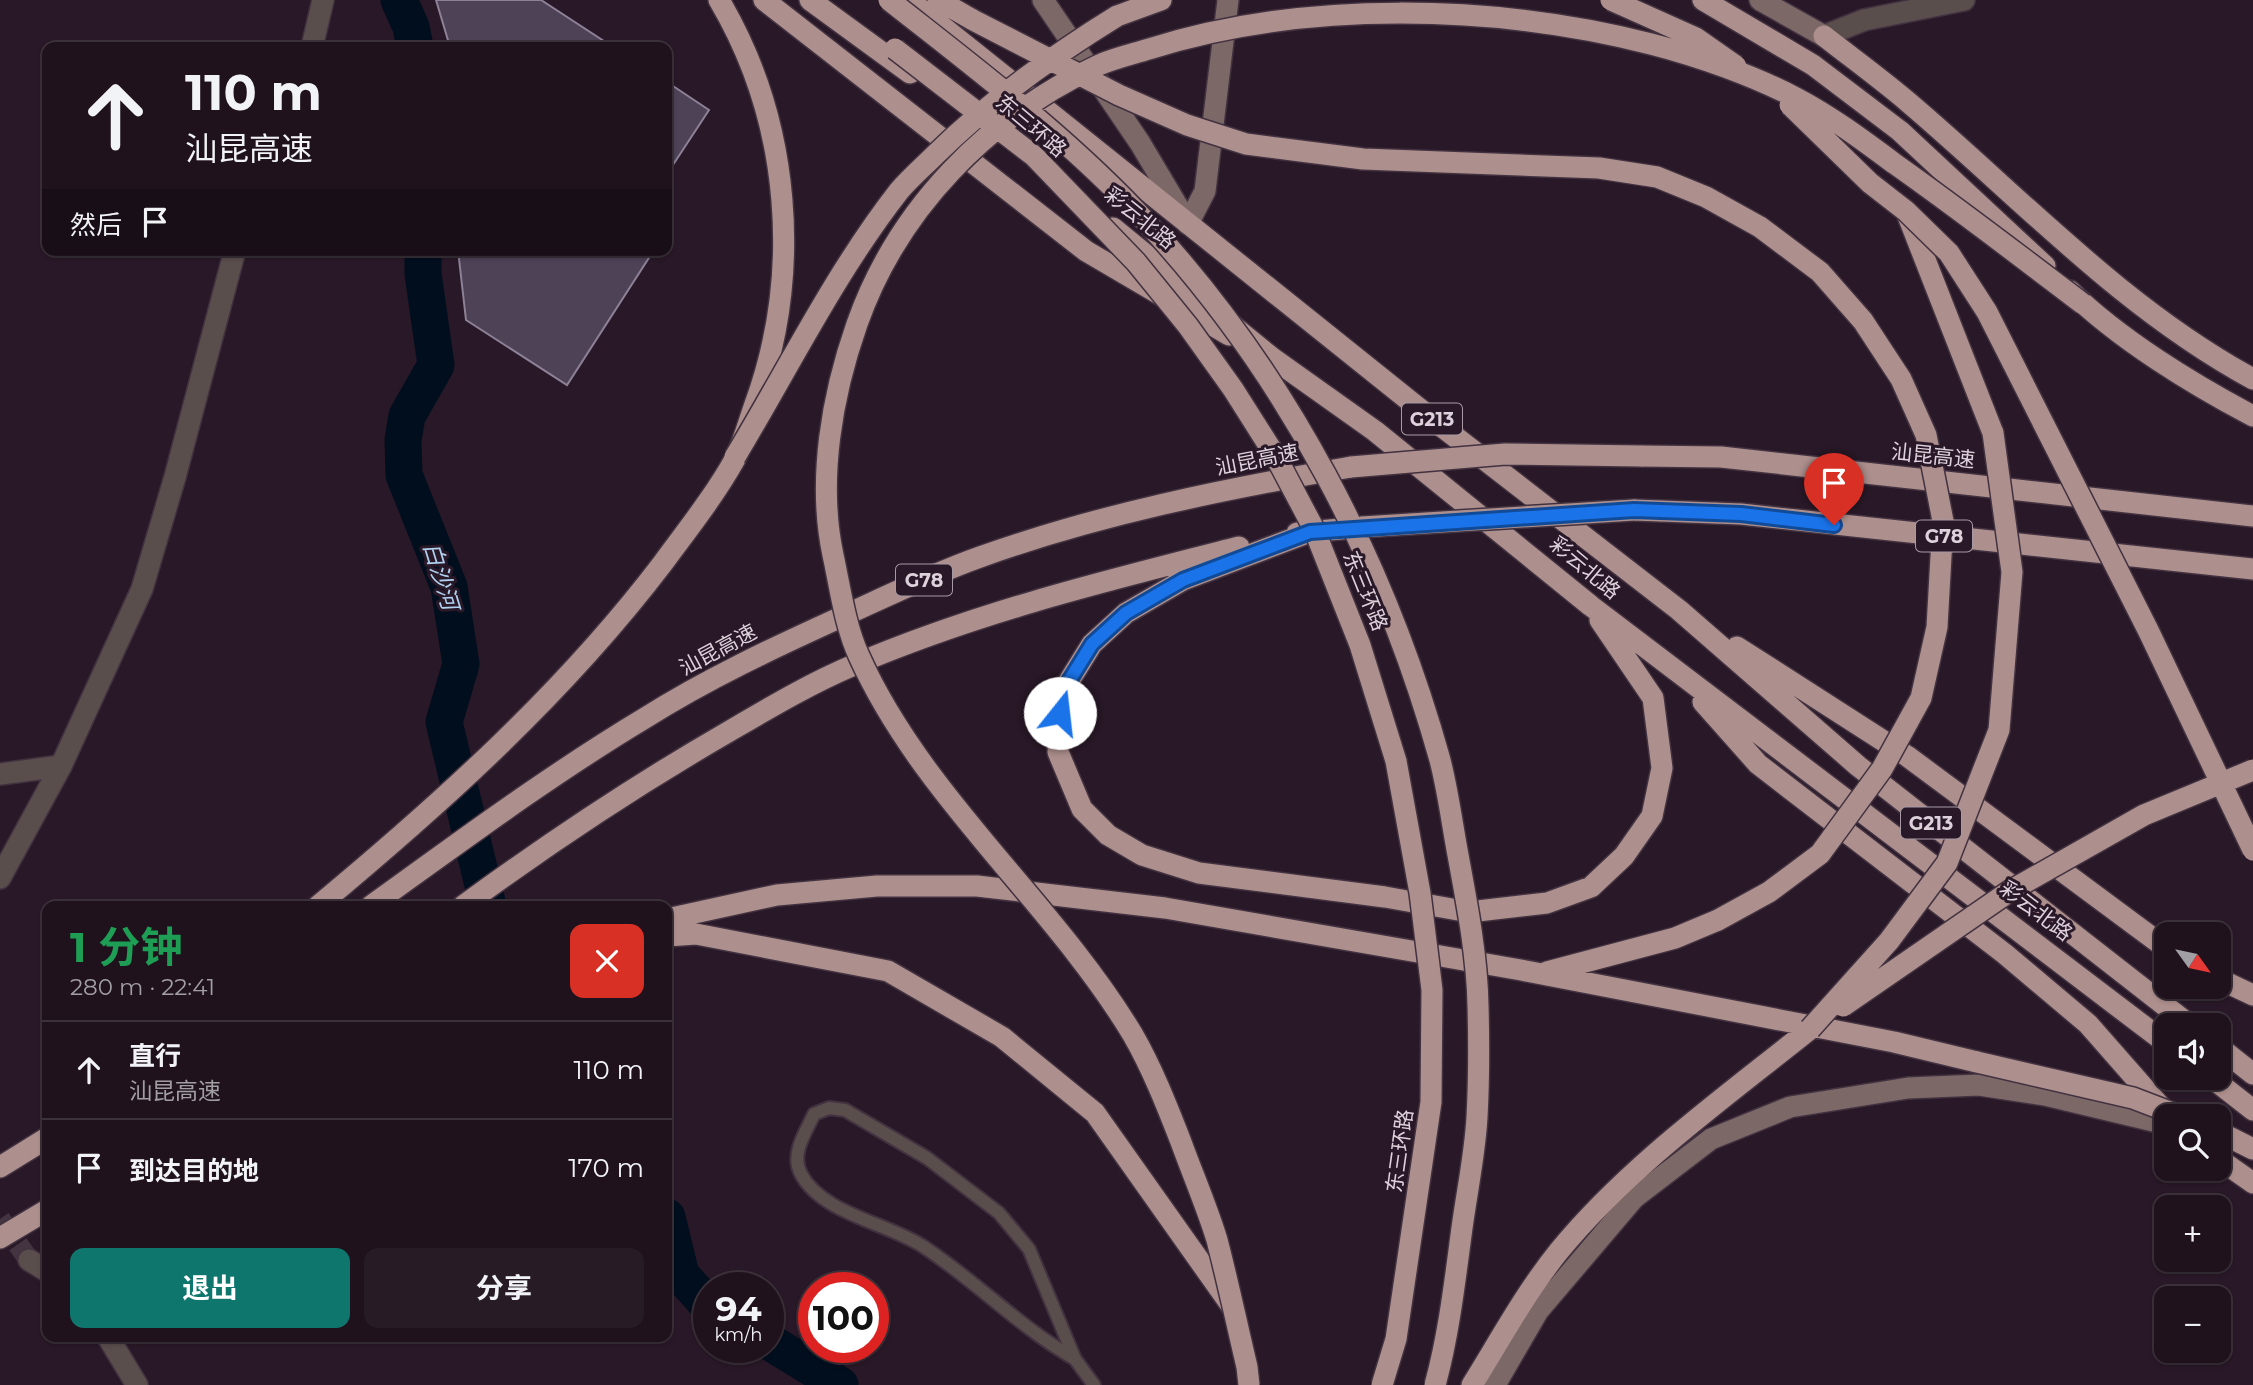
<!DOCTYPE html>
<html lang="zh">
<meta charset="utf-8">
<style>
body{margin:0;font-family:Montserrat,"Noto Sans SC",sans-serif;background:#271b26;color:#f1f3f6;height:100vh;display:flex;flex-direction:column;font-size:26px;white-space:nowrap}
*{box-sizing:border-box;margin:0}
p{font-size:23px;color:#a19ea4}
.icon{flex:none;width:38px;height:38px;fill:none;stroke:currentColor;stroke-width:2;stroke-linecap:round;stroke-linejoin:round}
.map{position:relative;flex:1;overflow:hidden}
.drawer{position:absolute;left:42px;top:901px;width:630px;height:441px;display:flex;flex-direction:column;background:#1f121d;border-radius:14px;box-shadow:0 2px 5px #0004,0 0 0 2px #3c323b}
.drawer>*{flex:none}
.banner{position:absolute;left:42px;top:42px;width:630px;height:214px;border-radius:14px;box-shadow:0 2px 5px #0004,0 0 0 2px #3c323b;background:#1f121d;color:#f1f3f6;overflow:hidden}
.needle{width:46px;rotate:123deg}
.fabs{position:absolute;left:2154px;top:922px;display:grid;gap:14px}
.fabs a{display:grid;place-items:center;width:77px;height:77px;border-radius:14px;background:#1f121d;box-shadow:0 2px 5px #0004,0 0 0 2px #3c323b;font-size:35px}
.speed{position:absolute;left:693px;top:1272px;display:flex;gap:14px;font-size:35px;font-weight:700;text-align:center}
.speed>*{display:grid;place-content:center;width:91px;height:91px;border-radius:50%;background:#1f121d;box-shadow:0 2px 5px #0004,0 0 0 2px #3c323b;line-height:1}
.speed small{font-size:18px;font-weight:400}
.speed .limit{border:10px solid #d22;background:#fff;color:#111}
.pin{position:absolute;display:grid;place-items:center;width:60px;height:60px;color:#fff;margin:-72px -30px;border-radius:50% 50% 50% 0;rotate:-45deg;box-shadow:0 0 7px #0007}
.pin .icon{rotate:45deg}
.me{position:absolute;width:77px;margin:-38px;rotate:16deg;stroke-linejoin:round;filter:drop-shadow(0 0 5px #0008)}
.turn{display:flex;align-items:center;gap:24px;height:147px;padding:0 28px;font-size:32px}
.turn .icon{width:91px;height:91px;stroke-width:2.5}
.turn b{display:block;font-size:49px;line-height:60px}
.then{display:flex;align-items:center;height:66px;padding:0 28px;background:#0003;gap:14px;font-size:26px}
.round{display:grid;place-items:center;flex:none;width:74px;height:74px;border-radius:14px;background:#271b26}
.headline{display:flex;align-items:center;justify-content:space-between;height:119px;padding:0 28px}
h1{font-size:42px;font-weight:700;line-height:52px;color:#1e9e55}
.cta{display:flex;gap:14px;margin-top:auto;padding:14px 28px}
.cta a{flex:1;height:80px;border-radius:14px;background:#0f766e;color:#fff;font-size:28px;font-weight:700;line-height:80px;text-align:center}
.cta a+a{background:#271b26;color:#f1f3f6}
ul{padding:0;list-style:none}
li{display:flex;align-items:center;gap:21px;height:98px;padding:0 28px;border-top:2px solid #3c323b}
li div{flex:1}
li b{display:block;font-size:26px}
li em{font-style:normal}
.map>svg:first-child{display:block}
.lines{fill:none;stroke-linecap:round;stroke-linejoin:round}
.river{stroke:#000e1e;stroke-width:37}
.building{fill:#4d4256;stroke:#8d8197;stroke-width:2}
.street-tunnel{stroke:#443442;stroke-width:21;stroke-dasharray:21 10;stroke-linecap:butt}
.lane-casing{stroke:#423240;stroke-width:16}
.street-casing{stroke:#423240;stroke-width:24}
.secondary-casing{stroke:#423240;stroke-width:24}
.highway-casing{stroke:#423240;stroke-width:24}
.lane{stroke:#5a4e4d;stroke-width:12}
.street{stroke:#5a4e4d;stroke-width:21}
.secondary{stroke:#7b6867;stroke-width:21}
.highway{stroke:#ad8f8d;stroke-width:21}
.highway-bridge-casing{stroke:#423240;stroke-width:24;stroke-linecap:butt}
.highway-bridge{stroke:#ad8f8d;stroke-width:21}
.route-casing{stroke:#114b97;stroke-width:18}
.route{stroke:#1a73e8;stroke-width:12}
.labels{text-anchor:middle;stroke-width:6;stroke-linejoin:round;paint-order:stroke}
.shield{fill:#291827;stroke:#a79aa5;stroke-width:2}
.shield-label{font-size:19px;font-weight:bold;fill:#ddd1db}
.street-label{font-size:21px;fill:#ddd1db;stroke:#291827}
.water-label{font-size:23px;font-style:italic;fill:#afd1f0;stroke:#291827}
</style>
<div class="map">
<svg width="2253" height="1385" viewBox="0 0 2253 1385">
<rect width="100%" height="100%" fill="#291827"/>
<g class="lines">
<!-- river -->
<path class="river" d="M399,0l12,27 4,20
M423,250v24l13,91 -29,51 -4,24 1,35 45,112 12,77 -17,58 44,184
M667,1217l14,58 28,31
M768,1341l72,44"/>
</g>
<!-- building -->
<path class="building" d="M436,0h105l72,47h-163z
M667,82l42,28 -42,64z
M458,250h196l-87,135 -101,-65z"/>
<g class="lines">
<!-- street-tunnel -->
<path class="street-tunnel" d="M0,1219l29,41"/>
<defs>
<path id="lane" d="M1075,1359c-57,-33 -98,-77 -151,-112 -36,-24 -102,-33 -123,-73 -11,-20 5,-42 13,-60l15,-6 16,2 82,48 72,55 30,36 46,110 19,26"/>
<path id="street" d="M1824,36l40,-16 100,-20
M312,47l11,-47
M0,774l61,-8
M0,878l61,-112 81,-177 33,-112 60,-227
M29,1260l18,11
M108,1337l29,48"/>
<path id="secondary" d="M1043,0l97,143 47,79
M1760,0l64,36
M1188,224l17,-33 23,-191
M1495,1385l43,-74 96,-113 77,-59 79,-32 118,-19 71,-3 66,10 121,29"/>
<path id="highway" d="M764,0l322,251 143,84
M810,0l100,73
M909,0l527,422 243,188 179,156 333,260
M938,0l35,20
M1703,0l110,65 87,66 145,135
M1117,16l44,-16
M1824,36c28,22 57,43 84,66 112,95 214,206 345,277
M1906,211l87,222
M1113,228l158,129 104,74 216,175 575,437
M2070,291c49,48 122,93 183,125
M1641,456l80,1 532,59
M1634,510l107,4 512,55
M1310,532l-127,48 -57,33 -34,31 -31,50 -3,58 24,57 26,26 34,20 57,18 186,24 84,15 78,-9 44,-16 33,-31 28,-40 10,-48 -9,-70 -53,-78
M1297,533l65,-6
M1737,647l170,109 259,192
M1703,702l55,62 247,190 83,70 79,90
M318,906c125,-104 246,-213 345,-343 25,-34 52,-68 72,-104 8,-16 13,-35 19,-52 49,-133 37,-285 -35,-407
M371,906c89,-64 179,-131 274,-188 62,-39 128,-70 194,-100 46,-21 93,-44 141,-61 120,-43 245,-68 371,-90
M463,906c86,-63 173,-121 265,-174 41,-24 83,-49 126,-67 124,-53 255,-85 385,-118
M667,919l110,-24 100,-9h100l188,22 356,62 373,72 83,20
M667,936l29,-2 192,37 114,66 93,76 138,195
M1547,972l128,-34 43,-18
M2219,979l34,16
M2219,1047l34,27
M2212,1078l41,32
M2219,1132l34,17
M2219,1159l34,24
M0,1167l47,-29
M0,1238l47,-28
M1472,1385c28,-45 54,-93 87,-134 71,-86 165,-153 251,-222"/>
</defs>
<!-- lane casing -->
<use href="#lane" class="lane-casing"/>
<!-- street casing -->
<use href="#street" class="street-casing"/>
<!-- secondary casing -->
<use href="#secondary" class="secondary-casing"/>
<!-- highway casing -->
<use href="#highway" class="highway-casing"/>
<!-- lane -->
<use href="#lane" class="lane"/>
<!-- street -->
<use href="#street" class="street"/>
<!-- secondary -->
<use href="#secondary" class="secondary"/>
<!-- highway -->
<use href="#highway" class="highway"/>
<defs>
<path id="highway-bridge" d="M889,0c90,71 182,140 260,225 139,151 236,338 291,535 8,31 12,63 18,95 9,49 19,100 20,150 1,37 1,75 -1,112 -2,37 -10,74 -15,111 -7,52 -13,106 -27,157
M1611,0l85,38 40,28
M973,20l146,75 68,30 59,19 117,15 236,9 58,9 49,20 54,30 60,45 43,49 38,58 25,56 17,86 -6,106 -16,71 -39,71 -62,85 -51,38 -51,28
M895,49l139,107 102,106 52,64 45,63 43,68 38,72 46,116 36,116 24,132 12,97 -1,112 -35,237 -14,46
M1790,105l80,78 36,28 43,42 38,59 161,318 105,220
M735,457c53,-88 100,-184 164,-266 11,-13 25,-25 37,-37 55,-54 116,-98 181,-138
M1351,467l154,-13 136,2
M1362,527l272,-17
M1843,1006l167,-115 134,-76 109,-45
M1810,1029l79,-88 58,-78 52,-133 13,-158 -19,-139
M1977,1062l156,36 47,18
M1249,1385l-2,-18c-10,-42 -19,-85 -30,-127 -10,-33 -24,-65 -36,-98 -14,-36 -29,-74 -48,-107 -80,-133 -210,-237 -274,-379 -14,-30 -19,-69 -26,-101 -16,-75 -1,-160 24,-231 41,-116 131,-207 242,-259 16,-7 34,-11 50,-16 155,-49 345,-45 502,-5 47,12 104,32 147,55 34,18 66,42 97,65 64,45 126,93 188,140"/>
</defs>
<!-- highway-bridge casing -->
<use href="#highway-bridge" class="highway-bridge-casing"/>
<!-- highway-bridge -->
<use href="#highway-bridge" class="highway-bridge"/>
</g>
<g class="lines">
<defs>
<path id="route" d="M1060,713l1,-19 31,-50 34,-31 57,-33 127,-48 324,-22 107,4 93,11"/>
</defs>
<!-- route casing -->
<use href="#route" class="route-casing"/>
<!-- route -->
<use href="#route" class="route"/>
</g>
<g class="labels">
<!-- shield labels -->
<g class="shield">
<rect x="1402" y="403.5" width="60" height="31" rx="5"/>
<rect x="1916" y="520.5" width="56" height="31" rx="5"/>
<rect x="896" y="564.5" width="56" height="31" rx="5"/>
<rect x="1901" y="807.5" width="60" height="31" rx="5"/>
</g>
<g class="shield-label">
<text x="1432" y="426">G213</text>
<text x="1944" y="543">G78</text>
<text x="924" y="587">G78</text>
<text x="1931" y="830">G213</text>
</g>
<!-- street labels -->
<g class="street-label">
<text transform="translate(1031 126) rotate(40)" y="7">东三环路</text>
<text transform="translate(1140 218) rotate(39)" y="7">彩云北路</text>
<text transform="translate(1933 456) rotate(6)" y="7">汕昆高速</text>
<text transform="translate(1257 460) rotate(-11)" y="7">汕昆高速</text>
<text transform="translate(1585 568) rotate(40)" y="7">彩云北路</text>
<text transform="translate(1365 591) rotate(68)" y="7">东三环路</text>
<text transform="translate(718 650) rotate(-28)" y="7">汕昆高速</text>
<text transform="translate(2036 911) rotate(37)" y="7">彩云北路</text>
<text transform="translate(1400 1151) rotate(-82)" y="7">东三环路</text>
</g>
<!-- water labels -->
<g class="water-label">
<text transform="translate(441 576) rotate(73)" y="8">白沙河</text>
</g>
</g>
</svg>
<div class="fabs">
<a><svg class="needle" viewBox="-14 -14 28 28"><path d="M0-13l5 13h-10z" fill="#e53935"/><path d="M0 13l5-13h-10z" fill="#a19ea4"/></svg></a>
<a><svg class="icon" aria-label="sound" viewBox="0 0 24 24"><path d="M4 9h4l5-4v14l-5-4H4zM17 9q2 3 0 6"/></svg></a>
<a><svg class="icon" aria-label="search" viewBox="0 0 24 24"><circle cx="10" cy="10" r="6"/><path d="M15 15l6 6"/></svg></a>
<a>+</a>
<a>−</a>
</div>
<div class="speed"><div>94<small>km/h</small></div><div class="limit">100</div></div>
<div class="pin" style="left:1834px;top:525px;background:#d93025"><svg class="icon" aria-label="arrive" viewBox="0 0 24 24"><path d="M6 21V4h12l-3 4 3 4H6"/></svg></div>
<svg class="me" style="left:1060px;top:713px" viewBox="-20 -20 40 40"><circle r="19" fill="#fff"/><path d="M0-13L10 11 0 6-10 11z" fill="#1a73e8"/></svg>
<div class="banner">
<div class="turn"><svg class="icon" aria-label="ahead" viewBox="0 0 24 24"><path d="M12 20V5M6 11l6-6 6 6"/></svg><div><b>110 m</b>汕昆高速</div></div>
<div class="then">然后<svg class="icon" aria-label="arrive" viewBox="0 0 24 24"><path d="M6 21V4h12l-3 4 3 4H6"/></svg></div>
</div>
<section class="drawer">
<div class="headline"><div><h1>1 分钟</h1><p>280 m · 22:41</p></div><a class="round" style="background:#d93025;color:#fff"><svg class="icon" aria-label="close" viewBox="0 0 24 24"><path d="M6 6l12 12M18 6L6 18"/></svg></a></div>
<ul>
<li><svg class="icon" aria-label="ahead" viewBox="0 0 24 24"><path d="M12 20V5M6 11l6-6 6 6"/></svg><div><b>直行</b><p>汕昆高速</p></div><em>110 m</em></li>
<li><svg class="icon" aria-label="arrive" viewBox="0 0 24 24"><path d="M6 21V4h12l-3 4 3 4H6"/></svg><div><b>到达目的地</b></div><em>170 m</em></li>
</ul>
<div class="cta"><a>退出</a><a>分享</a></div>
</section>
</div>
